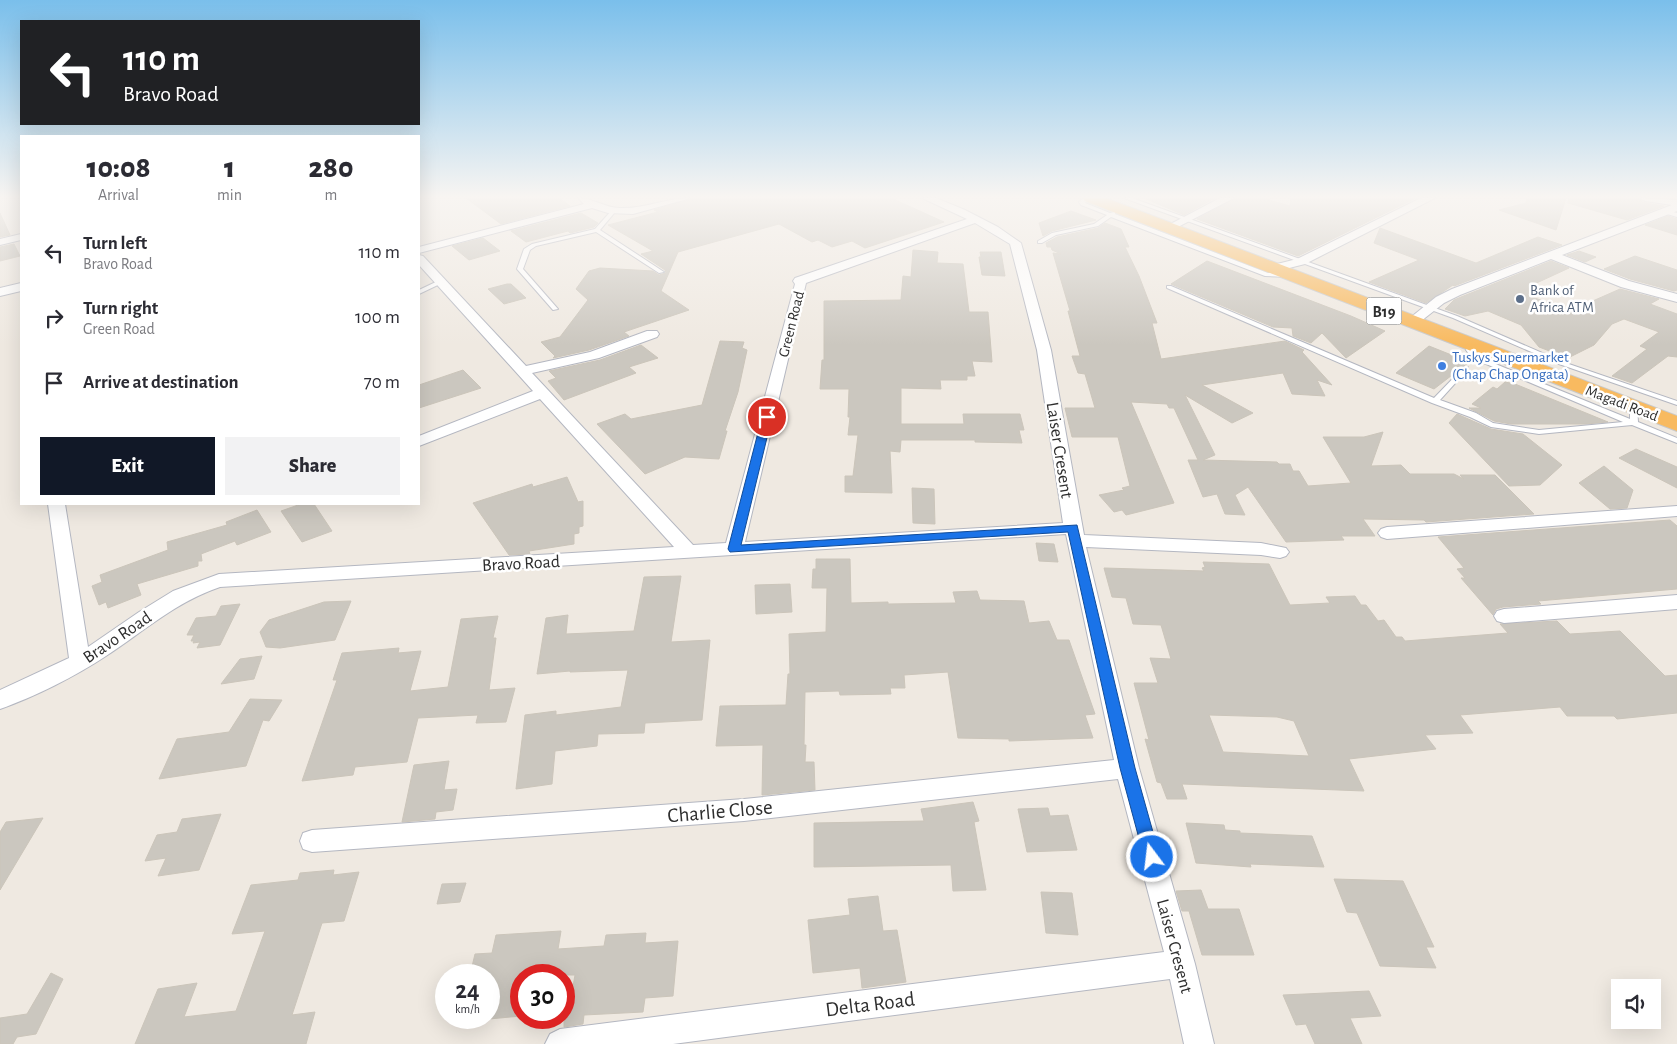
<!DOCTYPE html>
<style>
body{margin:0;font-family:"Alegreya Sans",sans-serif;background:#f2f2f3;color:#2b2b33;height:100vh;display:flex;flex-direction:column;font-size:19px;white-space:nowrap}
*{box-sizing:border-box;margin:0}
p{font-size:16px;color:#7c7c81}
.icon{flex:none;width:28px;height:28px;fill:none;stroke:currentColor;stroke-width:2;stroke-linecap:round;stroke-linejoin:round}
.map{position:relative;flex:1;overflow:hidden}
.details{position:absolute;left:20px;top:135px;width:400px;height:370px;display:flex;flex-direction:column;background:#fff;border-radius:0px;box-shadow:0 5px 20px #0002}
.details>*{flex:none}
.guide{position:absolute;left:20px;top:20px;width:400px;height:105px;border-radius:0px;box-shadow:0 5px 20px #0002;background:#202124;color:#fff;overflow:hidden}
.buttons{position:absolute;left:1611px;top:979px;display:grid;gap:10px}
.buttons a{display:grid;place-items:center;width:50px;height:50px;border-radius:0px;background:#fff;box-shadow:0 5px 20px #0002;font-size:25px}
.speed{position:absolute;left:435px;top:964px;display:flex;gap:10px;font-size:25px;font-weight:700;text-align:center}
.speed>*{display:grid;place-content:center;width:65px;height:65px;border-radius:50%;background:#fff;box-shadow:0 5px 20px #0002;line-height:1}
.speed small{font-size:12px;font-weight:400}
.speed .limit{border:8px solid #d22;background:#fff;color:#111}
.pin{position:absolute;display:grid;place-items:center;width:42px;height:42px;color:#fff;margin:-21px;border:2px solid #fff;border-radius:50%;box-shadow:0 1px 5px #0007}
.me{position:absolute;width:55px;margin:-28px;rotate:345deg;stroke-linejoin:round;filter:drop-shadow(0 0 4px #0008)}
.turn{display:flex;align-items:center;gap:18px;height:105px;padding:0 20px;font-size:22px}
.turn .icon{width:65px;height:65px;stroke-width:2.5}
.turn b{display:block;font-size:35px;line-height:42px}
.eta{display:flex;justify-content:space-evenly;align-items:center;height:85px;text-align:center}
.eta b{font-size:30px;font-weight:800;line-height:35px}
.action{display:flex;gap:10px;margin-top:auto;padding:10px 20px}
.action a{flex:1;height:58px;border-radius:0px;background:#111827;color:#fff;font-size:20px;font-weight:800;line-height:58px;text-align:center}
.action a+a{background:#f2f2f3;color:#2b2b33}
ul{padding:0;list-style:none}
li{display:flex;align-items:center;gap:15px;height:65px;padding:0 20px}
li div{flex:1}
li b{display:block;font-size:19px}
li em{font-style:normal}
.map>svg:first-child{display:block}
.building{fill:#cbc7bf;stroke:#cbc5ba;fill-rule:evenodd}
.lines{fill:none;stroke-linecap:round;stroke-linejoin:round}
.service-casing{stroke:#b4b7c1;stroke-width:2}
.minor-casing{stroke:#b4b7c1;stroke-width:2}
.trunk-casing{stroke:#c9c9c9;stroke-width:2}
.service{fill:#fff;fill-rule:evenodd}
.minor{fill:#fff;fill-rule:evenodd}
.trunk{fill:#f8ba60;fill-rule:evenodd}
.route{fill:#1a73e8;stroke:#114b97}
.service-dot{fill:#5c6f8a;stroke:#fff;stroke-width:2}
.shop-dot{fill:#3f7fe0;stroke:#fff;stroke-width:2}
.labels{text-anchor:middle;stroke-width:5;stroke-linejoin:round;paint-order:stroke}
.far-service-label{font-size:15px;fill:#4e5e75;stroke:#fff;text-anchor:start}
.far-street-label{font-size:15px;fill:#2e2e2e;stroke:#fff}
.far-shop-label{font-size:15px;fill:#366cbe;stroke:#fff;text-anchor:start}
.shield{fill:#fff;stroke:#6d6d6d;stroke-width:1}
.shield-label{font-size:16px;font-weight:bold;fill:#2e2e2e}
.street-label{font-size:18px;fill:#2e2e2e;stroke:#fff}
.near-street-label{font-size:21px;fill:#2e2e2e;stroke:#fff}
</style>
<div class="map">
<svg width="1677" height="1044" viewBox="0 0 1677 1044">
<rect width="100%" height="100%" fill="#efe9e1"/>
<!-- building -->
<path class="building" d="M466,198h93l11,8 -69,18z
M693,198h198l53,24 -79,26 -13,-7 -20,6 -14,-7 -6,2 -33,-18 -101,28 -17,39 28,19 -65,22 5,4 -40,14 -36,8 2,-2 -14,-14 19,-5 28,-37 -12,-11 13,-18 11,-3 53,3 6,4 7,-2 -1,-3 -24,-16 12,-3 -45,-26 50,-13 -4,-2z
M1144,198h71l-31,17z
M1236,198h26l28,8 1,-8h125l-118,58 -101,-37z
M1527,198h39l-10,32 -57,-20 27,-7z
M1569,198h69l7,5 19,3 -37,14 -59,-17z
M1071,211l25,9 -44,11 -9,5 -4,-13z
M0,213l10,22 -10,2z
M581,213l17,10 -4,4 -24,6 -2,-2 -42,11 -15,-11z
M1668,216l9,3v16l-32,-10z
M1105,223l16,6 8,18h-4l14,29 18,47h-5l9,36 124,-18 19,9 -2,2 30,33 -15,-5 8,16 -33,-2 -9,-21 -81,12 51,28 -21,10 -47,-28 30,60 -12,5 74,2 2,2h11l3,7h6l9,15 43,-3 -28,-46h41l19,-5 -12,34 30,-1 9,9h44l10,5 -4,-4h35l39,39 -108,8 -2,-2 -61,-1 12,17h-34l3,4 -58,2 -38,-55 -13,8 10,20 -20,-1 -8,-20 -14,3 -15,-37h10l-24,-52h-5l-2,-4 -36,-2 43,101 -48,12 -4,-5 -8,2 -15,-17 25,-5 -2,-2 8,-2 -12,-49h-46l-7,-29h30l-10,-34 -7,-1 -6,-17h8l-12,-45h2l-17,-58 8,1 -9,-4 -1,-3h-4l-1,-4 11,-6 41,-9z
M1380,228l96,35 62,-26 24,8 -108,41 -1,-1 -27,18 -57,-21 50,-22 -45,-17z
M483,238l17,13 -31,9 -17,-14z
M14,244l6,12 -20,5v-14z
M913,250l25,2 -1,11 26,1 6,48h19l4,50 -20,-1 3,15h-8v4h-27l1,9 -40,-1v36h63l-1,-10h57l4,16h-5l3,13 -47,-1v-2h-74l-1,12 -10,-1 2,42 -47,-1v-16h8l5,-41h-10l2,-18h-2l1,-28h-29l2,-29h2v-59l77,-1 2,-24 8,1z
M1579,251l17,6 -11,5 -18,-7z
M980,252h21l4,24 -23,-1 -3,-18h2z
M1635,256l42,14v20l-3,1 -44,-12 -26,-10z
M1207,261l144,55 34,15 -39,27 -24,-25 -11,10 -18,-7 -1,-8 -19,-1 -102,-43z
M1551,261l18,7 -39,18 8,3 -11,6 43,16 50,-22 39,10 -9,5 27,10v43l-9,-1 -36,27 -20,-7 35,-27 -7,-3 19,-14 -35,-13 -12,5 -18,21 -26,13 -29,-11 -18,-22 -33,-14 -23,5 -20,-7 9,-9 7,-3z
M507,284h4l15,14 -22,6 -16,-15z
M720,341l24,1 -2,6 5,2 -9,42 -13,39h2l-8,28 -34,-2 -40,17 -48,-50 28,-10 6,5 71,-14z
M641,345l17,13 -29,9 7,6 -72,27 -16,-19 8,-3 -7,-7 51,-11z
M1429,346l40,16 -35,27 -38,-16z
M463,370l18,18 -62,20v-23z
M1505,382l10,2 93,38 -22,2h-75l-17,-3 -25,-13h12l-9,-4 21,-17 4,2z
M1457,414l34,15 32,5 39,31 -22,20 -31,1 -60,-63z
M1636,449l41,18v21l-58,-30z
M1604,466l29,24 -6,18 -17,1 -31,-26z
M567,477l11,25 5,-1v25l-4,1v6l-5,1v10l-45,7 1,3 -21,1 -36,-52 59,-19 1,3z
M912,488l22,1 1,35 -22,-1z
M301,504h13l18,27 -30,11 -21,-31z
M257,510l14,22 -34,13 -2,-4 -34,13 1,7h-4v5l-61,18 4,11 -33,13 -2,-6 -7,3 -7,-19 10,-4 -2,-7 68,-25 -1,-8 60,-17 -1,-3z
M1670,520l7,6v63l-139,12 3,3 -38,3 -7,2 -3,6 -32,-37h4l-8,-9 7,-1 -26,-31z
M1036,543l18,1 4,18 -19,-1z
M816,559h34l1,44 37,-1v2l68,-1 -3,-11 24,-1 3,9 44,1 5,22 20,-2 8,19h12l26,74 -10,1 8,23 -84,3v-2l-51,-1 -10,-66 -44,3 1,13h-15l1,6 -51,1 -1,-4 -34,1 -1,53h2l-1,17h9l1,28 -53,5 1,-50 -47,1 4,-40 66,-1 2,-31h2l-1,-40 37,-2 1,-44h-15l1,-19h3z
M1203,562l66,2 21,41 40,-2 -4,-6 29,-1 6,9h5l12,16 6,-1 12,17h6l3,4 103,-8 -8,-9 57,-3 13,13 50,-3 45,45 12,-1v38l-60,6 -3,-3h-47l-7,-9 -100,8 13,18 -48,2 11,14 -87,10 15,32 -182,-7 5,15h-20l-6,-16 -4,-1 -12,-43 4,1 -15,-57h24l-8,-25 21,1 -10,-34 -28,-1 -7,-26 -14,-1 -8,-29 100,3 -2,-3 3,-1zM1209,715l68,2 17,4 15,35 -86,-4z
M681,576l-10,66 39,-2 -8,80 -57,3 -1,10 -46,1 -1,12 -42,5 -3,33 -36,5 9,-74 31,-4v4l65,-8 7,-37 -58,2v-1l-33,3 9,-56 22,-3 -2,19 68,-3 10,-54z
M790,584l2,28 -36,2 -1,-29z
M351,601l-16,39 -55,8 -14,-1 -6,-15 9,-12 55,-18z
M240,604l-20,41 -23,3 3,-6 -7,1 1,-2h-3l3,-6h-7l9,-17 20,-2 5,-10z
M498,616l-5,22h3l-7,52 26,-2 -9,34 -30,1 2,-8 -60,3 -11,44 -52,5 -2,8 -51,6 35,-101h-4l9,-27 57,-5 -1,5 23,-2 -11,40 38,-4 13,-68z
M262,656l-8,23 -33,5 19,-25z
M250,699l32,1 -13,21 -6,-1 -17,46 -87,13 18,-40 52,-7z
M449,761l-5,29 13,-1 -4,21 -17,2 -1,7 -33,3 12,-57z
M973,802l6,19 -5,1 12,68 -33,1 -2,-26 -137,2v-44l110,-2 -3,-12z
M1048,808l2,8 18,-1 9,35 -50,2 -9,-43z
M221,814l-22,56 -41,6 8,-18 -21,3 12,-26 20,-3 5,-13z
M43,818l-43,72v-58l6,-10z
M1186,823l38,2 1,5 15,1v2l72,3 12,31 -74,-3 1,3 -55,-4z
M334,870l-1,5 26,-3 -15,49 -22,2 -30,92 23,-3 -9,32h-171l23,-55 39,-6 -13,34 52,-6 29,-80 -33,3 19,-49 47,-5 2,-7z
M1334,879l69,2 31,66h-8l10,21 -56,-2 -23,-53 -10,-1z
M466,883l-6,19 -23,2 5,-20z
M1201,890l7,19h31l15,46h-52l-13,-44h-7l-6,-20z
M1041,892l31,1 6,42 -32,-2z
M878,896l5,35 14,-1 9,52 -44,6 -2,-20 -47,5 -5,-53 42,-5 -2,-16z
M561,931l-3,18 46,-3 2,-11 40,-2 -1,10 33,-2 -5,55 -28,2 -2,14 -59,3 -1,9 -19,3v-18h5l6,-34h-54v41l-32,3v-44h-19l5,-21 17,-1 4,-18z
M51,973l12,6 -27,55 -19,3 -4,7h-13v-26l27,-4z
M1369,991l12,25 -31,2 12,26h-47l-9,-20 -10,1 -13,-30z"/>
<g class="lines">
<defs>
<path id="service" d="M1083,198h5l-3,5 25,10 5,-1v2l153,59h22l3,2 -3,2 -25,-1 -154,-59 -13,9 -42,9 -14,8h-4v-2l14,-8 42,-9 13,-9 -26,-10 -2,-3z
M1124,198h8l325,118 106,46 114,39v4l-118,-41 -106,-46z
M612,210l3,2 -15,18 64,42 -5,1 -63,-41 -60,14 -6,4 -7,19 35,40 -5,1 -36,-41 7,-20 8,-5 63,-15z
M1666,210l11,3v4l-13,-4v-2z
M440,280l2,1v2l-23,11v-4z
M1167,286h4l263,112 30,-31h4v2l-28,31 36,13 17,10 46,7 84,-8 -151,-64 -6,-8 2,-6h4v6l4,6 154,63v-11l4,-2h3l1,16 39,16v5l-45,-18 -93,9 -48,-7 -21,-10 -38,-14 -265,-115z"/>
<path id="minor" d="M578,198c15,0 27,10 42,10 24,1 46,-10 71,-10l-58,16 -25,-1 -16,-5 -173,45v-6l165,-43z
M922,198h14l29,12 33,17 23,16 30,107 33,185 177,8 25,5 3,4 -3,4 -6,2 -19,-3 -175,-8 53,221 56,196 19,80h-30l-14,-65 -497,65h-128l5,-10 10,-5 604,-77 -46,-173 -374,42 -432,31 -9,-3 -3,-8 3,-8 9,-3 432,-31 370,-39 -48,-226 -846,53c-44,15 -76,44 -114,69 -30,20 -72,41 -106,53v-19l69,-32 -21,-154h17l23,143 51,-35 34,-21 46,-17 455,-27 -134,-148 -121,47v-10l114,-45 -114,-126v-10l4,1 103,110 64,-14 57,-21h10l2,3 -2,3 -58,21 -67,15 161,172 33,-2 69,-259 -2,-3 2,-3 172,-59zM975,223l35,21 27,106 26,173 -318,19 61,-259z
M1220,198h14l-62,32h-8l-1,-2z
M1421,198h14l-130,66 -32,8 -6,-4 2,-2 28,-7z
M1640,198l37,2v11l-115,44 67,26 48,13v8l-56,-15 -70,-28 -91,36 -16,8 -28,22 -5,1 -6,-4 31,-25 16,-8 220,-84 -27,-4z
M21,234v6l-21,5v-6z
M21,283v8l-21,5v-8z
M1677,506v10l-290,23 -6,-2 -3,-4 3,-4 6,-2z
M1677,595v14l-173,14 -7,-2 -3,-5 3,-5 7,-2z"/>
<path id="trunk" d="M1083,198h23l571,218v15l-592,-230z"/>
</defs>
<!-- service casing -->
<use href="#service" class="service-casing"/>
<!-- minor casing -->
<use href="#minor" class="minor-casing"/>
<!-- trunk casing -->
<use href="#trunk" class="trunk-casing"/>
<!-- service -->
<use href="#service" class="service"/>
<!-- minor -->
<use href="#minor" class="minor"/>
<!-- trunk -->
<use href="#trunk" class="trunk"/>
</g>
<!-- sky -->
<linearGradient id="sky" x2="0" y2="1"><stop stop-color="#7abfeb"/><stop offset="0.57" stop-color="#f8f5f2"/><stop offset="1" stop-color="#f8f5f2" stop-opacity="0"/></linearGradient>
<rect width="1677" height="345" fill="url(#sky)"/>
<!-- route -->
<path class="route" d="M767,414l5,3 -31,128 336,-20 58,243 25,89 -2,5 -6,3 -6,-3 -2,-5 -24,-89 -52,-236 -338,20 -2,-3 34,-132z"/>
<!-- markers -->
<circle class="service-dot" cx="1520" cy="299" r="5"/>
<circle class="shop-dot" cx="1442" cy="366" r="5"/>
<g class="labels">
<!-- far-service labels -->
<g class="far-service-label">
<text x="1530" y="295">Bank of<tspan x="1530" dy="17">Africa ATM</tspan></text>
</g>
<!-- far-street labels -->
<g class="far-street-label">
<text transform="translate(791 324) rotate(-76)" y="5">Green Road</text>
<text transform="translate(1622 403) rotate(21)" y="5">Magadi Road</text>
</g>
<!-- far-shop labels -->
<g class="far-shop-label">
<text x="1452" y="362">Tuskys Supermarket<tspan x="1452" dy="17">(Chap Chap Ongata)</tspan></text>
</g>
<!-- shield labels -->
<rect class="shield" x="1366.5" y="297.5" width="35" height="27" rx="4"/>
<g class="shield-label">
<text x="1384" y="317">B19</text>
</g>
<!-- street labels -->
<g class="street-label">
<text transform="translate(1060 450) rotate(81)" y="6">Laiser Cresent</text>
<text transform="translate(521 563) rotate(-3)" y="6">Bravo Road</text>
<text transform="translate(117 637) rotate(-34)" y="6">Bravo Road</text>
<text transform="translate(1175 946) rotate(75)" y="6">Laiser Cresent</text>
</g>
<!-- near-street labels -->
<g class="near-street-label">
<text transform="translate(720 811) rotate(-5)" y="7">Charlie Close</text>
<text transform="translate(870 1004) rotate(-7)" y="7">Delta Road</text>
</g>
</g>
</svg>
<div class="buttons">
<a><svg class="icon" aria-label="sound" viewBox="0 0 24 24"><path d="M4 9h4l5-4v14l-5-4H4zM17 9q2 3 0 6"/></svg></a>
</div>
<div class="speed"><div>24<small>km/h</small></div><div class="limit">30</div></div>
<div class="pin" style="left:767px;top:417px;background:#d93025"><svg class="icon" aria-label="arrive" viewBox="0 0 24 24"><path d="M6 21V4h12l-3 4 3 4H6"/></svg></div>
<svg class="me" style="left:1152px;top:857px" viewBox="-20 -20 40 40"><circle r="17" fill="#1a73e8" stroke="#fff" stroke-width="3"/><path d="M0-11L8 9 0 5-8 9z" fill="#fff"/></svg>
<div class="guide">
<div class="turn"><svg class="icon" aria-label="left" viewBox="0 0 24 24"><path d="M17 20v-9H6M10 6l-5 5 5 5"/></svg><div><b>110 m</b>Bravo Road</div></div>
</div>
<section class="details">
<div class="eta">
<div><b>10:08</b><p>Arrival</p></div>
<div><b>1</b><p>min</p></div>
<div><b>280</b><p>m</p></div>
</div>
<ul>
<li><svg class="icon" aria-label="left" viewBox="0 0 24 24"><path d="M17 20v-9H6M10 6l-5 5 5 5"/></svg><div><b>Turn left</b><p>Bravo Road</p></div><em>110 m</em></li>
<li><svg class="icon" aria-label="right" viewBox="0 0 24 24"><path d="M7 20v-9h11M14 6l5 5-5 5"/></svg><div><b>Turn right</b><p>Green Road</p></div><em>100 m</em></li>
<li><svg class="icon" aria-label="arrive" viewBox="0 0 24 24"><path d="M6 21V4h12l-3 4 3 4H6"/></svg><div><b>Arrive at destination</b></div><em>70 m</em></li>
</ul>
<div class="action"><a>Exit</a><a>Share</a></div>
</section>
</div>
